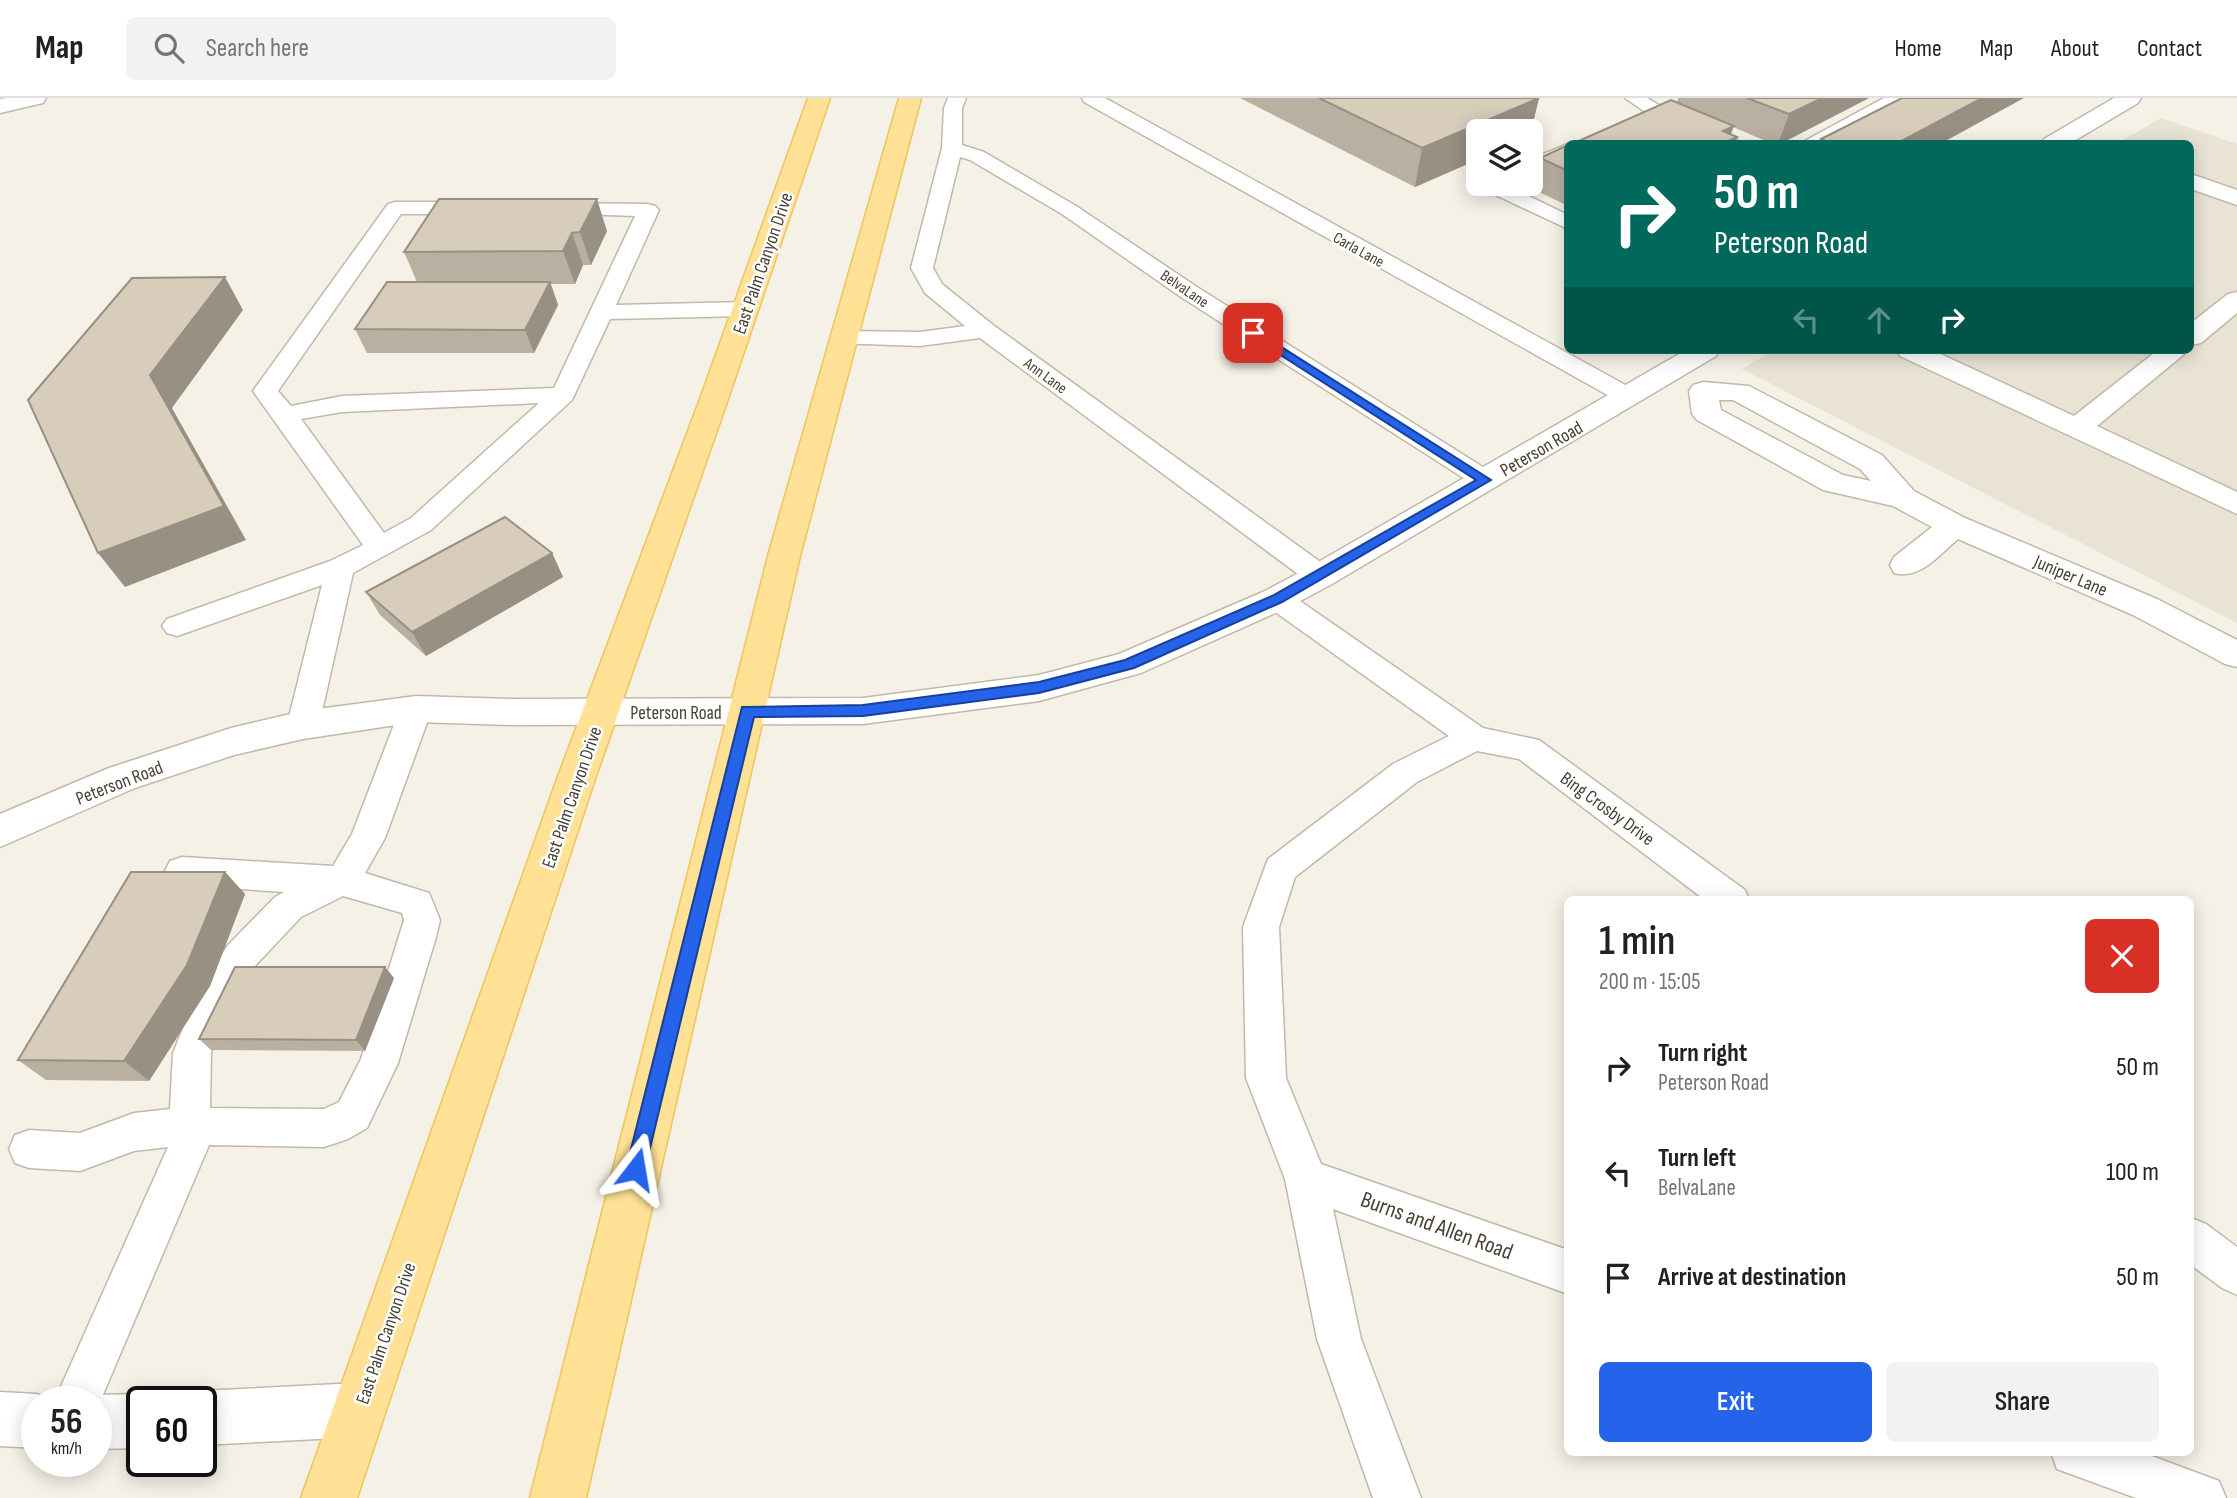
<!DOCTYPE html>
<meta charset="utf-8">
<style>
body{margin:0;font-family:"Sofia Sans Condensed",sans-serif;background:#f2f2f2;color:#202124;height:100vh;display:flex;flex-direction:column;font-size:26px;white-space:nowrap}
*{box-sizing:border-box;margin:0}
p{font-size:23px;color:#757577}
.icon{flex:none;width:38px;height:38px;fill:none;stroke:currentColor;stroke-width:2;stroke-linecap:round;stroke-linejoin:round}
.map{position:relative;flex:1;overflow:hidden}
.drawer{position:absolute;left:1564px;top:798px;width:630px;height:560px;display:flex;flex-direction:column;background:#fff;border-radius:10px;box-shadow:0 4px 18px #0003}
.drawer>*{flex:none}
.top-card{position:absolute;left:1564px;top:42px;width:630px;height:214px;border-radius:10px;box-shadow:0 4px 18px #0003;background:#00695c;color:#fff;overflow:hidden}
.tools{position:absolute;left:1466px;top:21px;display:grid;gap:14px}
.tools a{display:grid;place-items:center;width:77px;height:77px;border-radius:10px;background:#fff;box-shadow:0 4px 18px #0003;font-size:35px}
.speed{position:absolute;left:21px;top:1288px;display:flex;gap:14px;font-size:35px;font-weight:700;text-align:center}
.speed>*{display:grid;place-content:center;width:91px;height:91px;border-radius:50%;background:#fff;box-shadow:0 4px 18px #0003;line-height:1}
.speed small{font-size:18px;font-weight:400}
.speed .limit{border:4px solid #111;border-radius:10px;background:#fff;color:#111}
.pin{position:absolute;display:grid;place-items:center;width:60px;height:60px;color:#fff;margin:-30px;border-radius:14px;box-shadow:0 4px 10px #0006}
.me{position:absolute;width:77px;margin:-38px;rotate:14deg;stroke-linejoin:round;filter:drop-shadow(0 0 5px #0008)}
.turn{display:flex;align-items:center;gap:24px;height:147px;padding:0 35px;font-size:32px}
.turn .icon{width:91px;height:91px;stroke-width:2.5}
.turn b{display:block;font-size:49px;line-height:60px}
.lanes{display:flex;align-items:center;height:66px;padding:0 35px;background:#0003;justify-content:center;gap:35px;direction:ltr}
.lanes .off{opacity:.35}
.round{display:grid;place-items:center;flex:none;width:74px;height:74px;border-radius:10px;background:#f2f2f2}
.overview{display:flex;align-items:center;justify-content:space-between;height:119px;padding:0 35px}
h1{font-size:42px;font-weight:600;line-height:52px}
.button{display:flex;gap:14px;margin-top:auto;padding:14px 35px}
.button a{flex:1;height:80px;border-radius:10px;background:#2563eb;color:#fff;font-size:28px;font-weight:600;line-height:80px;text-align:center}
.button a+a{background:#f2f2f2;color:#202124}
ul{padding:0;list-style:none}
li{display:flex;align-items:center;gap:21px;height:105px;padding:0 35px}
li div{flex:1}
li b{display:block;font-size:26px}
li em{font-style:normal}
header{display:flex;align-items:center;gap:42px;box-sizing:border-box;height:98px;padding:0 35px;background:#fff;border-bottom:2px solid #e0e0e0}
header strong{font-size:33px}
nav{display:flex;gap:38px;margin-inline-start:auto;font-size:24px}
.search{width:490px;height:63px;background:#f2f2f2;display:flex;align-items:center;gap:18px;box-sizing:border-box;padding:0 24px;border-radius:10px;color:#757577;font-size:26px}
.map>svg:first-child{display:block}
.residential{fill:#e9e3d4}
.lines{fill:none;stroke-linecap:round;stroke-linejoin:round}
.service-casing{stroke:#c1b9a8;stroke-width:3}
.minor-casing{stroke:#c1b9a8;stroke-width:3}
.primary-casing{stroke:#efc45b;stroke-width:3}
.service{fill:#fff;fill-rule:evenodd}
.minor{fill:#fff;fill-rule:evenodd}
.primary{fill:#ffe295;fill-rule:evenodd}
.wall{fill:#bab0a1}
.shaded-wall{fill:#979083}
.building{fill:#d8cdbb;stroke:#979083;stroke-width:2}
.route{fill:#2563eb;stroke:#184099;stroke-width:2}
.labels{text-anchor:middle;stroke-width:5;stroke-linejoin:round;paint-order:stroke}
.far-street-label{font-size:16px;fill:#494135;stroke:#fff}
.street-label{font-size:19px;fill:#494135;stroke:#fff}
.near-street-label{font-size:23px;fill:#494135;stroke:#fff}
</style>
<header>
<strong>Map</strong>
<div class="search"><svg class="icon" aria-label="search" viewBox="0 0 24 24"><circle cx="10" cy="10" r="6"/><path d="M15 15l6 6"/></svg>Search here</div>
<nav><a>Home</a><a>Map</a><a>About</a><a>Contact</a></nav>
</header>
<div class="map">
<svg width="2237" height="1400" viewBox="0 0 2237 1400">
<rect width="100%" height="100%" fill="#f5f1e7"/>
<!-- residential -->
<path class="residential" d="M2161,20l76,26v479l-495,-254 32,-19h417v-206l-73,-1z"/>
<g class="lines">
<defs>
<path id="service" d="M948,0h18l-4,10v37l22,7 92,54 121,81 297,187 4,6 -4,6 -9,2 -9,-2 -295,-189 -119,-83 -92,-54 -10,-3 -27,111 9,16 51,41 337,244 4,7 -4,7 -10,3 -10,-3 -330,-245 -60,8 -84,-3 -4,-5 4,-5 8,-2 76,1 45,-6 -40,-33 -14,-25 31,-120 2,-40z
M1082,0h23l533,294 3,5 -3,5 -9,2 -9,-2 -536,-300z
M1625,0h22l24,14 66,28 2,4h-27l-55,-24z
M1884,0h23l-2,4 -81,42h-25z
M1568,46v13l-37,15v-13z
M1481,86h23l64,31v14l-85,-40z
M395,104h83l7,2 3,4 -3,4 -7,2h-77l-123,177 13,15 51,-10 212,-8 81,-172 -86,-3 -3,-4 3,-4 7,-2 92,1 7,2 4,4 -43,95 130,-3 8,2 4,5 -4,5 -8,2 -136,3 -38,81 -141,130 -78,43 -34,152 -5,8 -11,4 -11,-4 -5,-8 35,-140 -145,51 -10,-3 -5,-7 5,-7 163,-58 33,-16 -110,-154 135,-187zM539,305l-128,115 -27,15 -83,-114 41,-7z
M1277,491l10,3 196,136 56,12 206,150 4,10h-44l-186,-141 -42,-8 -60,31 -122,95 -16,50 7,151 35,86 247,86v44l-235,-85 28,130 60,159h-48l-56,-159 -32,-160 -39,-101 -3,-151 25,-68 125,-95 56,-28 -182,-130 -5,-7 5,-7z
M416,599l11,4 5,8 -47,129 -20,35 64,20 11,27 -4,17 -38,126 -31,65 -19,11 -24,8 -115,-2 -113,266v-9h-42l114,-255 -34,4 -54,20 -51,-3 -14,-5 -6,-14 6,-14 14,-5 51,3 54,-20 36,-4 3,-56 25,-62 30,-46 47,-48 9,-5 -102,-7 -12,-4 -5,-10 5,-10 12,-4 151,9 19,-32 48,-125 5,-8zM343,798l59,17 2,7 -43,139 -22,43 -15,7 -114,-1 1,-55 16,-43 27,-43 47,-50z
M2191,1120l15,6 31,23v48l-15,-7 -31,-23z
M2051,1354h90l78,29 7,17h-90l-79,-29z"/>
<path id="minor" d="M6,0h40l-3,5 -43,10v-14z
M2114,0h27l-3,5 -69,41h-28l3,-5z
M2191,76l46,16v15l-46,-16z
M2237,194v21l-36,30 -10,2v-22l37,-29z
M1686,252h34l-4,6 -384,228 -43,23 -148,66 -102,28 -176,23 -350,1 -97,-3 -113,17 -69,16 -99,33 -135,59v-33l109,-46 122,-40 72,-17 113,-15 97,3 350,-1 176,-23 80,-21 146,-63 43,-23z
M1896,252h36l142,66 84,-66h31l-92,76 140,66v22l-337,-158z
M1703,284l46,4 133,69 32,36 51,27 192,81 80,41v27l-12,-3 -92,-49 -175,-76c-19,16 -38,41 -64,34l-4,-8 4,-8 38,-30 -39,-21 -70,-16 -126,-70 -5,-6 -3,-23 4,-6zM1719,302h14l127,69 11,12 -28,-6 -122,-65z
M358,1285l19,8 8,19 -8,19 -19,8 -157,8v-43h-20l20,-11z
M0,1294l37,2 18,8h-18v46l-37,-2z
M142,1296l18,8h-18v46l-46,1v-47h-16l16,-7z"/>
<path id="primary" d="M808,0h22l-102,301 -133,380 -238,719h-56l256,-719 143,-380z
M899,0h22l-121,458 -214,942h-56l238,-942z"/>
</defs>
<!-- service casing -->
<use href="#service" class="service-casing"/>
<!-- minor casing -->
<use href="#minor" class="minor-casing"/>
<!-- primary casing -->
<use href="#primary" class="primary-casing"/>
<!-- service -->
<use href="#service" class="service"/>
<!-- minor -->
<use href="#minor" class="minor"/>
<!-- primary -->
<use href="#primary" class="primary"/>
</g>
<!-- wall -->
<path class="wall" d="M1240,0h299l-8,33h-52v28l-64,28z
M1678,0h191l-89,46h-7l-40,-17 -2,7 6,3 -2,7h-163l105,-41z
M1821,41l119,5h-121z
M1568,47v61l-35,-17 7,-31z
M439,101l168,32 -16,34h-8l-8,19h-24l7,21 -24,48h-167l-12,-24 62,-47 -13,-30z
M552,455l11,24 -137,79 -46,-41 -14,-23z
M225,774l20,22 -35,92 -61,95 -103,-1 -28,-20z
M394,880l-29,73 -154,-1 -12,-11z"/>
<!-- shaded-wall -->
<path class="shaded-wall" d="M1539,0l-8,33h-52v28l-64,28 7,-39z
M1822,0h47l-89,46h-2l11,-30z
M1982,0h42l-84,46h-44z
M1734,28l-6,15 9,-4 -2,7h-17l5,-13z
M597,101l10,32 -16,34 -11,-33z
M572,135l11,32 -8,19 -12,-33z
M225,179l18,33 -71,98 74,132 -121,47 -27,-34 52,-178z
M550,184l8,23 -24,48 -9,-23z
M552,455l11,24 -137,79 -14,-24z
M225,774l20,22 -35,92 -61,95 -25,-20z
M385,869l9,11 -29,73 -9,-11z"/>
<!-- building -->
<path class="building" d="M1319,0h220l-117,50z
M1747,0h75l-33,16z
M1902,0h80l-86,46h-64l-11,-5z
M1671,2l63,26 -11,5 14,6 -14,7h-151z
M1568,47v26l-28,-13z
M439,101h158l-17,33 -8,1 -9,18 -159,1z
M225,179l-75,98 74,131 -126,47 -70,-153 104,-122z
M387,184h163l-25,48 -170,-1z
M505,419l47,36 -140,79 -46,-40z
M131,774h94l-38,93 -63,96 -106,-1z
M235,869h150l-29,73 -157,-1z"/>
<!-- route -->
<path class="route" d="M1253,231l238,151 -209,122 -148,66 -95,25 -176,23 -109,1 -109,452 -2,7 -7,2 -7,-2 -3,-7 116,-462 121,-2 176,-23 86,-22 147,-64 204,-116 -227,-145 -1,-2z"/>
<g class="labels">
<!-- far-street labels -->
<g class="far-street-label">
<text transform="translate(1359 151) rotate(29)" y="6">Carla Lane</text>
<text transform="translate(1185 190) rotate(34)" y="6">BelvaLane</text>
<text transform="translate(1046 277) rotate(36)" y="6">Ann Lane</text>
</g>
<!-- street labels -->
<g class="street-label">
<text transform="translate(762 165) rotate(-71)" y="7">East Palm Canyon Drive</text>
<text transform="translate(1541 350) rotate(-30)" y="7">Peterson Road</text>
<text transform="translate(2071 477) rotate(23)" y="7">Juniper Lane</text>
<text x="676" y="621">Peterson Road</text>
<text transform="translate(119 684) rotate(-21)" y="7">Peterson Road</text>
<text transform="translate(571 699) rotate(-71)" y="7">East Palm Canyon Drive</text>
<text transform="translate(1608 710) rotate(36)" y="7">Bing Crosby Drive</text>
<text transform="translate(385 1235) rotate(-71)" y="7">East Palm Canyon Drive</text>
</g>
<!-- near-street labels -->
<g class="near-street-label">
<text transform="translate(1437 1127) rotate(20)" y="8">Burns and Allen Road</text>
</g>
</g>
</svg>
<div class="tools">
<a><svg class="icon" aria-label="layers" viewBox="0 0 24 24"><path d="M12 4l9 5-9 5-9-5zM3 14l9 5 9-5"/></svg></a>
</div>
<div class="speed"><div>56<small>km/h</small></div><div class="limit">60</div></div>
<div class="pin" style="left:1253px;top:235px;background:#d93025"><svg class="icon" aria-label="arrive" viewBox="0 0 24 24"><path d="M6 21V4h12l-3 4 3 4H6"/></svg></div>
<svg class="me" style="left:636px;top:1071px" viewBox="-20 -20 40 40"><path d="M0-17L14 15 0 8-14 15z" fill="#2563eb" stroke="#fff" stroke-width="4"/></svg>
<div class="top-card">
<div class="turn"><svg class="icon" aria-label="right" viewBox="0 0 24 24"><path d="M7 20v-9h11M14 6l5 5-5 5"/></svg><div><b>50 m</b>Peterson Road</div></div>
<div class="lanes"><svg class="icon off" aria-label="left" viewBox="0 0 24 24"><path d="M17 20v-9H6M10 6l-5 5 5 5"/></svg><svg class="icon off" aria-label="ahead" viewBox="0 0 24 24"><path d="M12 20V5M6 11l6-6 6 6"/></svg><svg class="icon" aria-label="right" viewBox="0 0 24 24"><path d="M7 20v-9h11M14 6l5 5-5 5"/></svg></div>
</div>
<section class="drawer">
<div class="overview"><div><h1>1 min</h1><p>200 m · 15:05</p></div><a class="round" style="background:#d93025;color:#fff"><svg class="icon" aria-label="close" viewBox="0 0 24 24"><path d="M6 6l12 12M18 6L6 18"/></svg></a></div>
<ul>
<li><svg class="icon" aria-label="right" viewBox="0 0 24 24"><path d="M7 20v-9h11M14 6l5 5-5 5"/></svg><div><b>Turn right</b><p>Peterson Road</p></div><em>50 m</em></li>
<li><svg class="icon" aria-label="left" viewBox="0 0 24 24"><path d="M17 20v-9H6M10 6l-5 5 5 5"/></svg><div><b>Turn left</b><p>BelvaLane</p></div><em>100 m</em></li>
<li><svg class="icon" aria-label="arrive" viewBox="0 0 24 24"><path d="M6 21V4h12l-3 4 3 4H6"/></svg><div><b>Arrive at destination</b></div><em>50 m</em></li>
</ul>
<div class="button"><a>Exit</a><a>Share</a></div>
</section>
</div>
